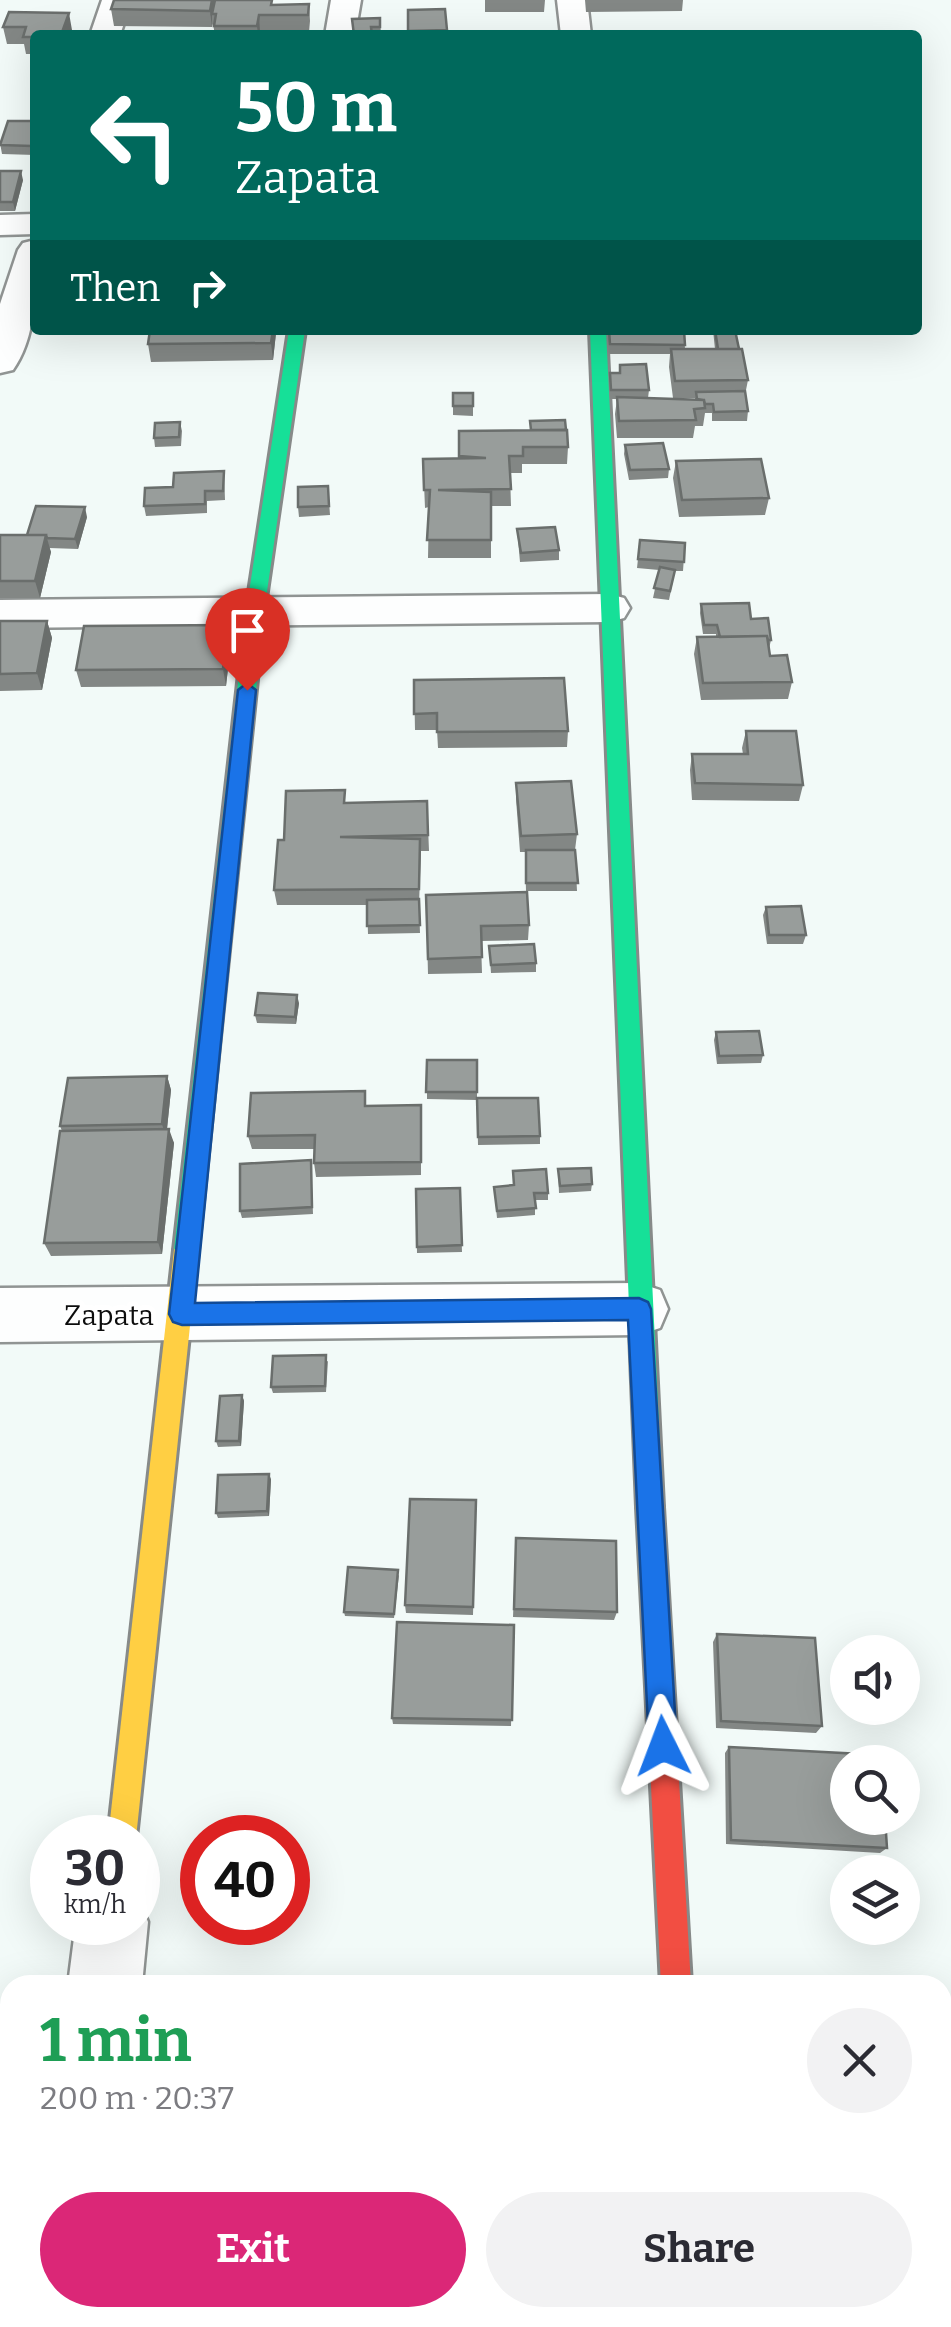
<!DOCTYPE html>
<meta charset="utf-8">
<style>
body{margin:0;font-family:Bitter,serif;background:#f2f2f3;color:#2b2b33;height:100vh;display:flex;flex-direction:column;font-size:38px;white-space:nowrap}
*{box-sizing:border-box;margin:0}
p{font-size:32px;color:#7c7c81}
.icon{flex:none;width:55px;height:55px;fill:none;stroke:currentColor;stroke-width:2;stroke-linecap:round;stroke-linejoin:round}
.map{position:relative;flex:1;overflow:hidden}
.panel{position:absolute;left:0px;top:1975px;width:952px;height:352px;display:flex;flex-direction:column;background:#fff;border-radius:30px 30px 0 0;box-shadow:0 10px 40px #0002}
.panel>*{flex:none}
.top-card{position:absolute;left:30px;top:30px;width:892px;height:305px;border-radius:10px;box-shadow:0 10px 40px #0002;background:#00695c;color:#fff;overflow:hidden}
.tools{position:absolute;left:830px;top:1635px;display:grid;gap:20px}
.tools a{display:grid;place-items:center;width:90px;height:90px;border-radius:50%;background:#fff;box-shadow:0 10px 40px #0002;font-size:50px}
.speed{position:absolute;left:30px;top:1815px;display:flex;gap:20px;font-size:50px;font-weight:700;text-align:center}
.speed>*{display:grid;place-content:center;width:130px;height:130px;border-radius:50%;background:#fff;box-shadow:0 10px 40px #0002;line-height:1}
.speed small{font-size:25px;font-weight:400}
.speed .limit{border:15px solid #d22;background:#fff;color:#111}
.pin{position:absolute;display:grid;place-items:center;width:85px;height:85px;color:#fff;margin:-102px -42px;border-radius:50% 50% 50% 0;rotate:-45deg;box-shadow:0 0 10px #0007}
.pin .icon{rotate:45deg}
.me{position:absolute;width:110px;margin:-55px;rotate:357deg;stroke-linejoin:round;filter:drop-shadow(0 0 8px #0008)}
.turn{display:flex;align-items:center;gap:35px;height:210px;padding:0 40px;font-size:45px}
.turn .icon{width:130px;height:130px;stroke-width:2.5}
.turn b{display:block;font-size:70px;line-height:85px}
.then{display:flex;align-items:center;height:95px;padding:0 40px;background:#0003;gap:20px;font-size:38px}
.round{display:grid;place-items:center;flex:none;width:105px;height:105px;border-radius:52px;background:#f2f2f3}
.headline{display:flex;align-items:center;justify-content:space-between;height:170px;padding:0 40px}
h1{font-size:60px;font-weight:700;line-height:75px;color:#1e9e55}
.primary-button{display:flex;gap:20px;margin-top:auto;padding:20px 40px}
.primary-button a{flex:1;height:115px;border-radius:60px;background:#db2777;color:#fff;font-size:40px;font-weight:700;line-height:115px;text-align:center}
.primary-button a+a{background:#f2f2f3;color:#2b2b33}
.map>svg:first-child{display:block}
.lines{fill:none;stroke-linecap:round;stroke-linejoin:round}
.street-casing{stroke:#909493;stroke-width:5}
.fast-casing{stroke:#878a89;stroke-width:6}
.slow-casing{stroke:#878a89;stroke-width:6}
.jam-casing{stroke:#878a89;stroke-width:6}
.street{fill:#fdfefe;fill-rule:evenodd}
.fast{fill:#16e098;fill-rule:evenodd}
.slow{fill:#ffcf43;fill-rule:evenodd}
.jam{fill:#f24e42;fill-rule:evenodd}
.wall{fill:#838785}
.shaded-wall{fill:#6a6e6c}
.building{fill:#989d9b;stroke:#6a6e6c;stroke-width:2.5}
.route{fill:#1a73e8;stroke:#114b97;stroke-width:2.5}
.labels{text-anchor:middle;stroke-width:10;stroke-linejoin:round;paint-order:stroke}
.street-label{font-size:28px;fill:#0d0d0d;stroke:#fff}
</style>
<div class="map">
<svg width="951" height="2327" viewBox="0 0 951 2327">
<rect width="100%" height="100%" fill="#f2faf8"/>
<g class="lines">
<defs>
<path id="street" d="M102,0h30l-12,35h-30z
M331,0h30l-6,35h-30z
M557,0h30l4,35h-30z
M35,214v20l-35,1v-20z
M35,240c0,42 4,93 -22,130l-13,3v-69l18,-54 5,-7z
M609,594l15,4 6,10 -6,10 -15,4 -609,6v-28z
M639,1283l21,7 8,19 -8,19 -21,7 -639,7v-54z
M138,1897l10,25 -6,63h-74l8,-63h62z
M27,2318h80l-1,9h-80z
M654,2318h80v9h-80z"/>
<path id="fast" d="M289,330h16l-41,282 -66,638 -4,7 -8,3 -8,-3 -4,-7 72,-638z
M590,330h16l57,1177 -4,9 -9,3 -9,-3 -4,-9z"/>
<path id="slow" d="M186,1240l8,3 4,7 -62,588h-28l66,-588 4,-7z"/>
<path id="jam" d="M650,1495l9,3 4,9 28,478h-30l-24,-478 4,-9z"/>
</defs>
<!-- street casing -->
<use href="#street" class="street-casing"/>
<!-- fast casing -->
<use href="#fast" class="fast-casing"/>
<!-- slow casing -->
<use href="#slow" class="slow-casing"/>
<!-- jam casing -->
<use href="#jam" class="jam-casing"/>
<!-- street -->
<use href="#street" class="street"/>
<!-- fast -->
<use href="#fast" class="fast"/>
<!-- slow -->
<use href="#slow" class="slow"/>
<!-- jam -->
<use href="#jam" class="jam"/>
</g>
<!-- wall -->
<path class="wall" d="M485,0h60l-1,12h-59z
M585,0h98l-1,11 -96,1z
M309,4l1,17 -1,11h-49v3h-45l-2,-11 -1,3 -98,-1 -3,-17z
M445,9l2,26h-38l-1,-25z
M9,12l63,18 -1,5h-36v19h-9l-2,-10h-17l-4,-17z
M380,18l1,17h-27z
M35,121v34l-33,-1 -2,-11z
M0,171l23,9 -8,31h-15z
M463,330h71v2l-71,1z
M608,330h76l1,19h30l-2,-19h22l13,50 -3,15 3,16 -1,10h-35v-8h-7l-2,13h-8l-2,12h-76l-2,-24 2,-15h-7l-1,-17 1,-9h9l1,-8 29,25 -1,8 47,1v-1h-22l-4,-31 1,-13h-61z
M276,333l-3,27 -122,2 -3,-18z
M453,393h20v23l-20,-1z
M530,421l38,26 -1,17h-45v9h-12l1,33h-20v52h-63l1,-51 -4,1 -2,-49 36,-1v-27l71,-1z
M180,422l2,9 -1,15 -26,1 -1,-9z
M625,445l44,24 -1,9 -39,2 -5,-26z
M676,461l93,37 -4,17 -86,2 -6,-39z
M224,471l1,29 -18,1v12l-61,3 -2,-10 29,-19z
M328,486l2,29 -31,2 -1,-10z
M87,517l-9,32 -29,-1 2,4 -11,46h-40v-63h27z
M517,529l42,21v10l-39,2z
M640,540l45,3 -2,28h-8l-6,29 -16,-2 6,-28 -22,-2z
M701,604l50,15 20,21 -2,9 1,7 22,26 -4,17 -87,1 -7,-46 3,-17h19v-3h-13l-3,-21z
M0,621h47l5,17 -10,52 -42,1z
M228,625l3,17 -5,44 -145,1 -5,-17z
M414,680l154,51 -1,16 -129,1 -1,-18h-22z
M746,731l57,54 -4,16 -107,-1 -2,-30 2,-16h51l-1,-6z
M516,783l61,51 -2,16 2,41h-51l-1,-39h-5l-4,-53z
M427,801l2,50h-8l-2,53 1,29 -52,1 -1,-29h-90l-3,-15 10,-50 62,-37z
M426,895l103,30 -1,15 -47,1 1,32 -54,1z
M766,907l40,28 -3,9h-36l-4,-29z
M489,946l47,17v9l-45,1z
M299,1003l-3,21 -39,-1 -2,-8z
M716,1032l47,23 -2,8 -44,1 -3,-24z
M427,1060h50v38l63,38v8l-62,1 -1,-45 -50,-1z
M167,1076l4,14 -4,39 7,14 -12,111 -111,2 -7,-13 18,-112 -2,-5z
M421,1105v70l-105,2 -2,-14 1,-14h-63l-4,-13 119,-30z
M311,1160l2,54 -71,4 -2,-7z
M558,1169l34,15 -1,7 -32,2z
M513,1171l35,22v7h-13v15l-38,3 -3,-31 19,-2z
M460,1188l2,64 -45,1 -1,-64z
M328,1361l-2,31 -53,1 -2,-6z
M242,1395l2,6 -3,45 -23,1 -2,-6z
M271,1479l-2,37 -51,2 -2,-5z
M476,1500l-3,115 -67,-2 -1,-8z
M516,1538l101,74 -3,8 -101,-3z
M399,1575l-5,43 -49,-2 -1,-4z
M514,1625l-3,101 -118,-2 -1,-6z
M717,1634l105,92 -6,7 -100,-5 -3,-86z
M729,1747l158,101 -7,5 -154,-9 -1,-91z
M942,2128l9,2v143l-9,-4z"/>
<!-- shaded-wall -->
<path class="shaded-wall" d="M212,0h3l-3,14v13l-2,-16z
M69,13l3,17 -1,5h-10z
M259,15l1,17v3h-2l-1,-9z
M21,171l2,9 -8,31 -2,-9z
M273,330h3v3l-3,27 -2,-17z
M85,507l2,10 -9,32 -3,-10z
M46,535l5,17 -11,46 -5,-17z
M47,621l5,17 -10,52 -5,-17z
M228,625l3,17 -5,44 -3,-17z
M297,995l2,8 -3,21 -1,-7z
M167,1076l4,14 -5,48 -4,-14z
M169,1129l5,14 -12,111 -4,-12z
M242,1395l2,6 -3,45 -2,-5z
M269,1474l2,5 -2,37 -2,-5z"/>
<!-- building -->
<path class="building" d="M114,0h98l-2,11 -99,-2z
M215,0h57l-1,5 38,-1 -1,11h-49l-2,11h-43l2,-12h-4z
M445,9l2,21 -39,1v-21z
M9,12l60,1 -8,22h-26v2h-12l3,-10h-23z
M380,18v9h-9l1,8h-18l-2,-16z
M618,33h33v2h-33z
M8,121h27v17l-3,8 -32,-1z
M0,171h21l-8,31h-13z
M150,330h123l-2,13 -123,1z
M609,330h75l1,15 -75,-1z
M715,330h20l4,19h-21z
M671,349h71l6,31 -73,1z
M646,364l3,26h-38l-1,-17h10v-8z
M745,391l3,20 -34,1 -1,-8h-8l-1,-4 -7,-1 -1,-7z
M453,393h20v13h-20z
M617,397l87,3 1,8 -11,1 2,11 -77,1z
M565,420l1,10h-35l-1,-9z
M180,422l-1,15 -25,1 1,-15z
M567,430l1,17h-45v9h-14l2,33 -73,1 53,2v48h-64l3,-50h-6l-1,-31 63,-1 -27,-2v-25z
M663,443l6,26 -39,1 -5,-25z
M761,459l8,39 -87,2 -6,-39z
M224,471l-1,20h-18v13l-61,2 1,-18 28,-1 1,-14z
M328,486l1,20 -31,1v-20z
M36,506l49,1 -10,32 -28,-1 -1,-3h-19z
M555,527l4,23 -38,3 -4,-24z
M0,535h46l-11,46h-35z
M640,540l45,3 -1,19 -46,-3z
M660,567l15,3 -5,21 -16,-3z
M749,603l2,16 17,-1 3,22h-3l-1,-4 -47,1 -3,-12h-13l-3,-21z
M0,621h47l-10,52 -37,1z
M228,625l-5,44 -147,1 8,-44z
M767,636l3,20 17,-1 5,27 -89,1 -6,-46z
M564,678l4,53 -131,1v-19l-23,1v-34z
M746,731h50l7,54 -108,-2 -3,-29h56z
M571,781l6,53 -56,2 -5,-53z
M345,790l-1,13 83,-2 1,34 -88,2 80,2 -1,50 -145,1 4,-50h6l2,-49z
M526,850h49l3,33h-52z
M527,892l2,33 -48,1 1,31 -54,2 -2,-64z
M419,899l1,26 -53,1v-26z
M801,906l5,29h-37l-3,-28z
M534,944l2,19 -45,2 -2,-19z
M258,993l39,2 -2,22 -40,-2z
M759,1031l4,24 -44,1 -3,-24z
M427,1060h50v32h-51z
M167,1076l-5,48 -102,2 8,-48z
M365,1091v15l56,-1v57l-107,1 1,-28 -67,1 3,-43z
M477,1098h61l2,38 -62,1z
M169,1129l-11,113 -114,1 16,-112z
M311,1160l1,47 -72,4v-47z
M591,1168l1,16 -32,2 -2,-17z
M546,1169l2,24h-14l2,15 -39,3 -3,-24 20,-2 -1,-14z
M460,1188l2,57 -45,2 -1,-58z
M326,1355l-1,31 -54,1 2,-31z
M242,1395l-3,46h-23l4,-45z
M269,1474l-2,37 -51,2 2,-38z
M410,1499l66,1 -3,107 -68,-2z
M516,1538l100,3 1,71 -103,-3z
M348,1567l50,3 -4,44 -50,-2z
M397,1622l117,3 -2,95 -120,-2z
M717,1634l98,4 7,88 -101,-5z
M729,1747l151,8v7h-32v56h37l2,30 -156,-8z
M942,2128l9,2v143v-55l-9,-1z"/>
<!-- route -->
<path class="route" d="M247,683l9,7 -61,613 444,-5 9,4 3,7 26,437 -4,10 -10,5 -10,-5 -4,-10 -21,-426 -446,5 -9,-3 -4,-8 69,-624z"/>
<g class="labels">
<!-- street labels -->
<g class="street-label">
<text x="109" y="1325">Zapata</text>
</g>
</g>
</svg>
<div class="tools">
<a><svg class="icon" aria-label="sound" viewBox="0 0 24 24"><path d="M4 9h4l5-4v14l-5-4H4zM17 9q2 3 0 6"/></svg></a>
<a><svg class="icon" aria-label="search" viewBox="0 0 24 24"><circle cx="10" cy="10" r="6"/><path d="M15 15l6 6"/></svg></a>
<a><svg class="icon" aria-label="layers" viewBox="0 0 24 24"><path d="M12 4l9 5-9 5-9-5zM3 14l9 5 9-5"/></svg></a>
</div>
<div class="speed"><div>30<small>km/h</small></div><div class="limit">40</div></div>
<div class="pin" style="left:247px;top:690px;background:#d93025"><svg class="icon" aria-label="arrive" viewBox="0 0 24 24"><path d="M6 21V4h12l-3 4 3 4H6"/></svg></div>
<svg class="me" style="left:663px;top:1746px" viewBox="-20 -20 40 40"><path d="M0-17L14 15 0 8-14 15z" fill="#1a73e8" stroke="#fff" stroke-width="4"/></svg>
<div class="top-card">
<div class="turn"><svg class="icon" aria-label="left" viewBox="0 0 24 24"><path d="M17 20v-9H6M10 6l-5 5 5 5"/></svg><div><b>50 m</b>Zapata</div></div>
<div class="then">Then<svg class="icon" aria-label="right" viewBox="0 0 24 24"><path d="M7 20v-9h11M14 6l5 5-5 5"/></svg></div>
</div>
<section class="panel">
<div class="headline"><div><h1>1 min</h1><p>200 m · 20:37</p></div><a class="round"><svg class="icon" aria-label="close" viewBox="0 0 24 24"><path d="M6 6l12 12M18 6L6 18"/></svg></a></div>
<div class="primary-button"><a>Exit</a><a>Share</a></div>
</section>
</div>
